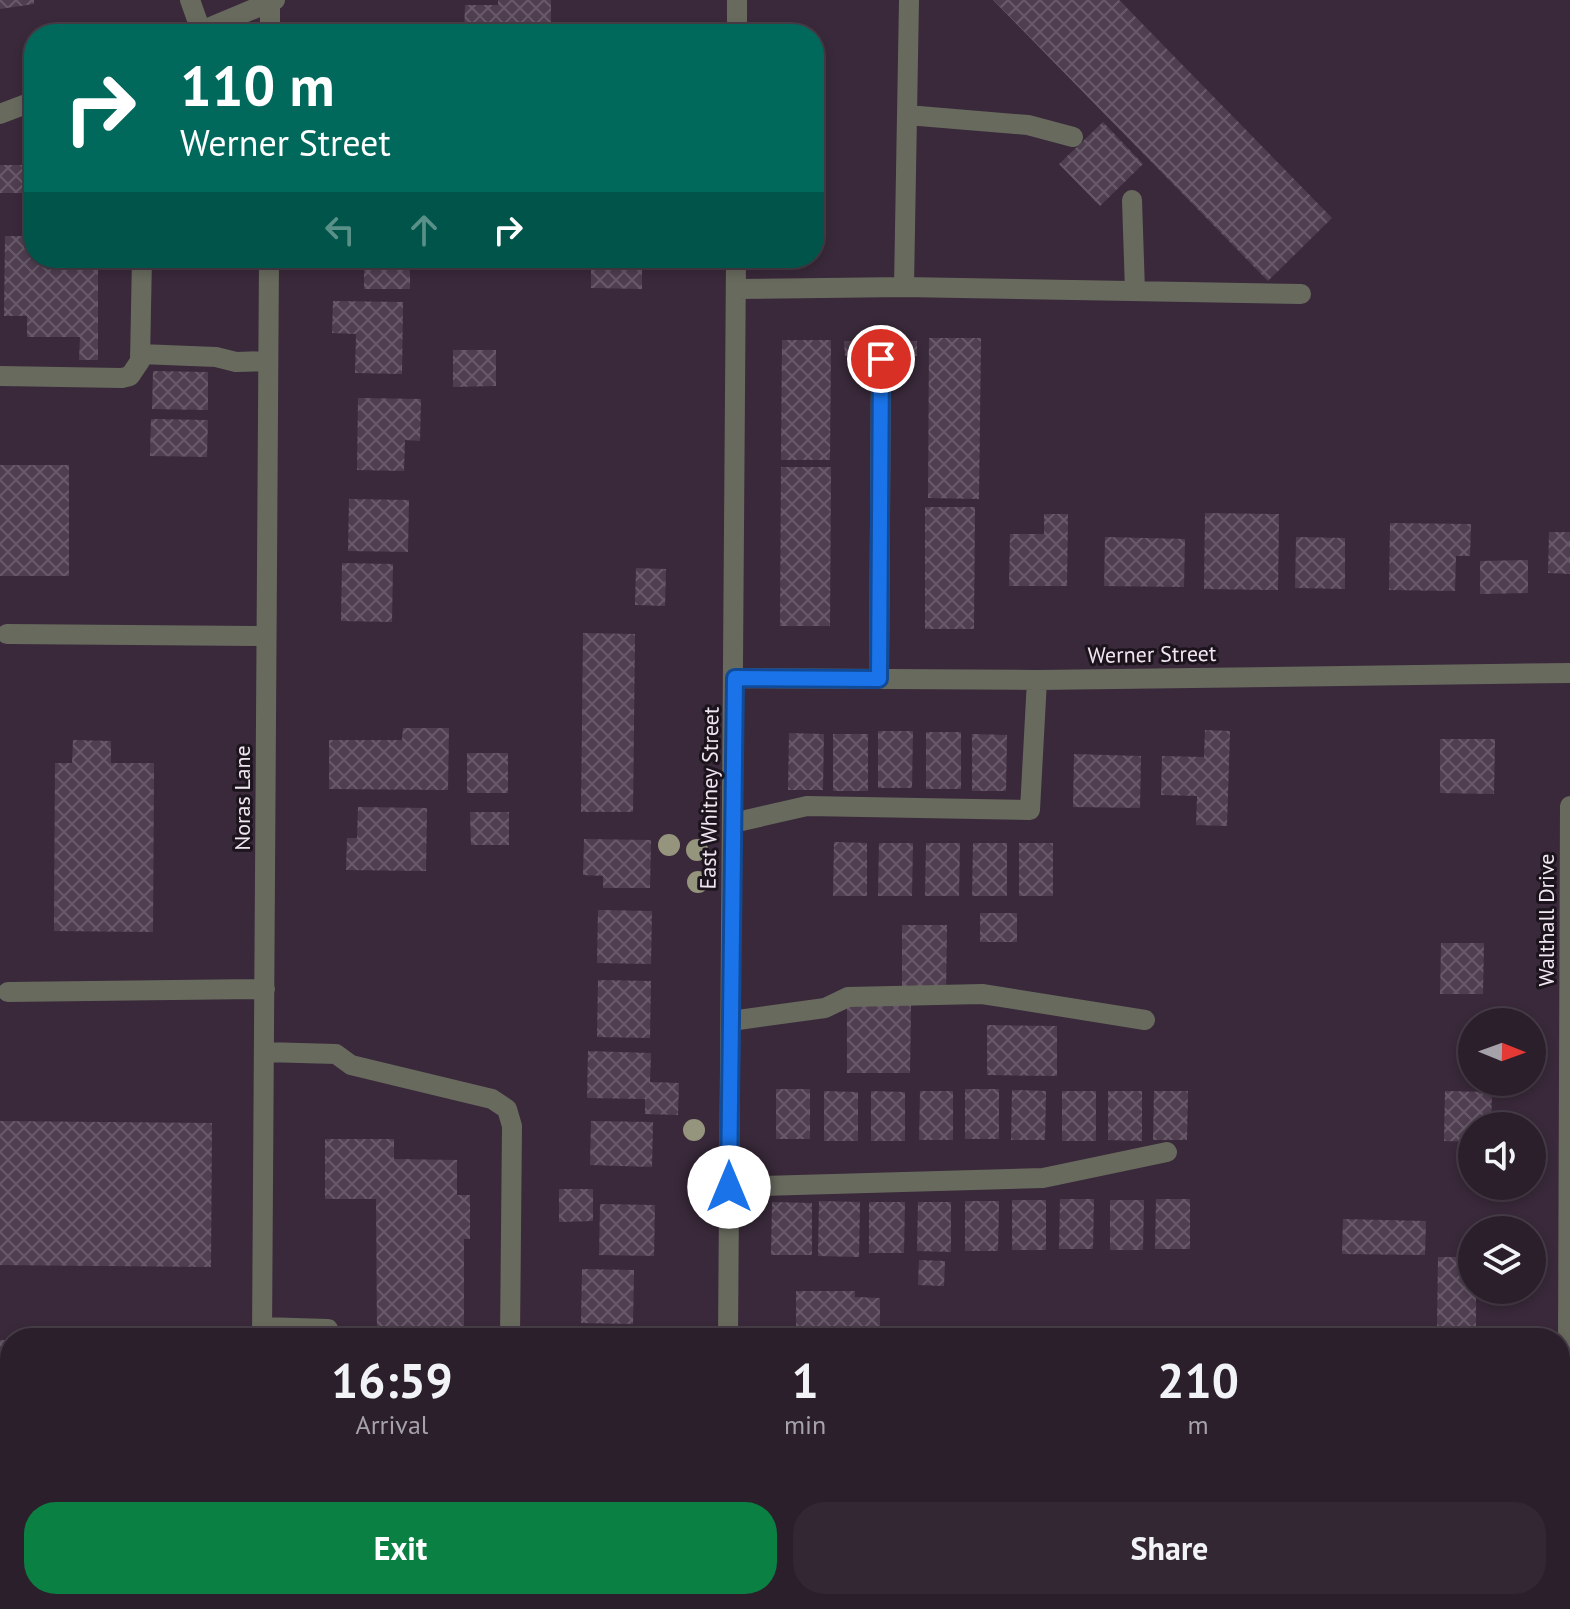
<!DOCTYPE html>
<style>
body{margin:0;font-family:"PT Sans",sans-serif;background:#332734;color:#f1f3f6;height:100vh;display:flex;flex-direction:column;font-size:30px;white-space:nowrap}
*{box-sizing:border-box;margin:0}
p{font-size:26px;color:#a6a2a9}
.icon{flex:none;width:44px;height:44px;fill:none;stroke:currentColor;stroke-width:2;stroke-linecap:round;stroke-linejoin:round}
.map{position:relative;flex:1;overflow:hidden}
.drawer{position:absolute;left:0px;top:1328px;width:1570px;height:282px;display:flex;flex-direction:column;background:#2b1f2c;border-radius:32px 32px 0 0;box-shadow:0 4px 12px #0003,0 0 0 2px #473d48}
.drawer>*{flex:none}
.hud{position:absolute;left:24px;top:24px;width:800px;height:244px;border-radius:32px;box-shadow:0 4px 12px #0003,0 0 0 2px #473d48;background:#00695c;color:#fff;overflow:hidden}
.needle{width:52px;rotate:91deg}
.tools{position:absolute;left:1458px;top:1008px;display:grid;gap:16px}
.tools a{display:grid;place-items:center;width:88px;height:88px;border-radius:50%;background:#2b1f2c;box-shadow:0 4px 12px #0003,0 0 0 2px #473d48;font-size:40px}
.pin{position:absolute;display:grid;place-items:center;width:68px;height:68px;color:#fff;margin:-34px;border:4px solid #fff;border-radius:50%;box-shadow:0 2px 8px #0007}
.me{position:absolute;width:88px;margin:-44px;rotate:0deg;stroke-linejoin:round;filter:drop-shadow(0 0 6px #0008)}
.turn{display:flex;align-items:center;gap:28px;height:168px;padding:0 24px;font-size:36px}
.turn .icon{width:104px;height:104px;stroke-width:2.5}
.turn b{display:block;font-size:56px;line-height:68px}
.lanes{display:flex;align-items:center;height:76px;padding:0 24px;background:#0003;justify-content:center;gap:40px;direction:ltr}
.lanes .off{opacity:.35}
.eta{display:flex;justify-content:space-evenly;align-items:center;height:136px;text-align:center}
.eta b{font-size:48px;font-weight:800;line-height:56px}
.button{display:flex;gap:16px;margin-top:auto;padding:16px 24px}
.button a{flex:1;height:92px;border-radius:32px;background:#0b8043;color:#fff;font-size:32px;font-weight:800;line-height:92px;text-align:center}
.button a+a{background:#332734;color:#f1f3f6}
.map>svg:first-child{display:block}
.building{fill:url(#building-cross-hatch)}
.lines{fill:none;stroke-linecap:round;stroke-linejoin:round}
.minor{stroke:#686a5e;stroke-width:20}
.tree{fill:#95947c}
.route-casing{stroke:#114b97;stroke-width:20}
.route{stroke:#1a73e8;stroke-width:14}
.labels{text-anchor:middle;stroke-width:6;stroke-linejoin:round;paint-order:stroke}
.street-label{font-size:22px;fill:#f0e6f1;stroke:#1c141c}
</style>
<div class="map">
<svg width="1570" height="1609" viewBox="0 0 1570 1609">
<defs>
<pattern id="building-cross-hatch" width="8" height="8" patternUnits="userSpaceOnUse" patternTransform="scale(2)"><rect width="8" height="8" fill="#4f3e50"/><path d="M0 0l8 8M0 8l8-8" fill="none" stroke="#695a6a"/></pattern>
</defs>
<rect width="100%" height="100%" fill="#39293a"/>
<!-- building -->
<path class="building" d="M0,0h34v4l-34,5z
M498,0h53v25h-51v9h-36l1,-29h33z
M993,0h126l213,218 -64,63z
M1103,122l40,42 -43,42 -41,-42z
M0,165h34v93h64v102h-19l1,-23h-53v-21h-23l1,-80h22v-43h-27z
M364,258h46v31h-46z
M591,258h51v31l-51,-1z
M333,301l70,1 -1,72 -47,-1 1,-39 -24,-1z
M929,338h52l-2,161 -51,-1z
M782,340h49l-1,120h-49z
M844,341h73v15h-72z
M453,350h43v36l-43,1z
M153,371l55,1v38l-56,-1z
M358,398l63,1 -1,42 -15,-1 -1,31 -47,-1z
M151,419l57,1 -1,37 -57,-1z
M0,465h69v111h-69z
M781,467h50l-1,159h-50z
M349,499l60,1 -1,52 -60,-1z
M925,507h50l-1,122h-49z
M1205,513l74,1 -1,76 -74,-1z
M1044,514h24l-1,72h-58l1,-52h34z
M1390,523l81,1 -1,32h-14l-1,35 -66,-1z
M1549,532h21v42l-22,-1z
M1105,537l80,2 -1,48 -80,-1z
M1296,537l49,1v51l-50,-1z
M1528,560v33l-48,1v-33z
M342,563l51,1 -1,58 -51,-1z
M636,568l30,1 -1,37 -30,-1z
M583,633l52,1 -2,178h-52z
M403,728h46l-1,62 -119,-1v-49h73z
M1205,730l25,1 -3,95 -31,-1 1,-29 -36,-1 1,-39 42,1z
M878,731h35l-1,57h-34z
M926,732h35v57h-35z
M789,733l35,1 -1,56h-35z
M833,734h35v57h-35z
M972,734l35,1 -1,56h-34z
M1440,739h55l-1,55 -54,-1z
M73,740l38,1v22h43l-1,169 -99,-1 1,-168h17z
M467,753h41v40h-41z
M1074,754l67,2 -1,52 -67,-1z
M358,807l69,1 -1,63 -80,-1 1,-32h10z
M470,812h39v33h-38z
M584,839l67,1 -1,48h-47v-12l-20,-1z
M834,842l33,1v53h-34z
M879,843h34l-1,53h-34z
M926,843h34l-1,53h-34z
M973,843h34v53h-35z
M1019,843h34v53h-34z
M598,910l54,1 -1,53 -54,-1z
M980,913h37v29h-37z
M902,925h45l-1,69 -44,-1z
M1441,943h43l-1,51h-43z
M598,980l53,1 -1,57 -53,-1z
M847,1003l64,1 -1,69h-63z
M987,1025l70,1v50l-70,-1z
M588,1051l63,2 -1,29 29,1 -1,32 -33,-1v-15l-58,-1z
M776,1089h34v50h-34z
M965,1089h34v50h-34z
M1012,1090l34,1 -1,49h-34z
M824,1091l34,1v49h-34z
M871,1091l34,1v49h-34z
M920,1091h33v49h-34z
M1062,1091h34v50h-34z
M1108,1091h34v50l-34,-1z
M1154,1091h34l-1,49h-34z
M1445,1091l47,1 -1,34h-19v16l-28,-1z
M0,1121l212,2 -1,144 -211,-2z
M591,1121l62,1 -1,45 -62,-2z
M325,1139h69v20l63,1v35h13v44h-6v99h-87l-1,-139h-51z
M559,1189h34v32l-34,1z
M1060,1199h34l-1,50h-34z
M1156,1199h34v50h-35z
M1012,1200h34v50h-34z
M1110,1200h34l-1,50h-33z
M819,1201l41,1 -1,55 -41,-1z
M965,1201h34l-1,50h-33z
M772,1202l40,1v52h-41z
M869,1202h36l-1,51h-35z
M918,1202h33v50l-34,-1z
M600,1204l55,1 -1,51 -55,-1z
M1343,1219l83,2 -1,34 -83,-1z
M1438,1257h34v33h4v39l-39,-1z
M919,1260l26,1 -1,25 -26,-1z
M582,1269l52,1 -1,54 -52,-1z
M796,1291h59v6l25,1v31h-26v6l-58,-1z
M0,1340h10v108l-10,-1z
M33,1600h166v9h-166z
M771,1600h38v9h-38z
M819,1600h37v9h-37z
M867,1600h38v9h-38z
M915,1600h37v9h-37z
M962,1600h37v9h-37z
M1060,1600h31v9h-32z
M1104,1600h37v9h-37z
M1151,1600h39v9h-39z
M1334,1600h52v9h-52z"/>
<g class="lines">
<!-- minor -->
<path class="minor" d="M190,0l11,31
M270,0v34
M194,34l81,-34
M737,34v-34
M0,114l34,-13
M907,115l121,10 45,12
M1132,200l3,91
M904,287l5,-287
M736,289l168,-2 397,7
M140,354l76,3 20,5 32,-1
M0,376l122,2 8,-2 10,-15 2,-103
M7,634l259,2
M735,678l302,2 533,-7
M879,679l2,-320
M733,823l74,-17 223,4 7,-130
M8,992l257,-3
M731,1021l94,-13 23,-11 134,-3 163,26
M264,1052l72,2 15,11 141,34 15,10 5,17 -2,212
M729,1187l314,-9 124,-26
M262,1327l66,2 5,9
M262,1338l7,-1080
M728,1338l8,-1080
M726,1609v-9
M1567,1609l3,-803"/>
</g>
<!-- trees -->
<g class="tree">
<circle cx="669" cy="845" r="11"/>
<circle cx="697" cy="850" r="11"/>
<circle cx="698" cy="882" r="11"/>
<circle cx="694" cy="1130" r="11"/>
</g>
<g class="lines">
<defs>
<path id="route" d="M729,1187l6,-509 144,1 2,-320"/>
</defs>
<!-- route casing -->
<use href="#route" class="route-casing"/>
<!-- route -->
<use href="#route" class="route"/>
</g>
<g class="labels">
<!-- street labels -->
<g class="street-label">
<text transform="translate(1152 654) rotate(-1)" y="8">Werner Street</text>
<text transform="translate(242 798) rotate(-90)" y="8">Noras Lane</text>
<text transform="translate(709 798) rotate(-89)" y="8">East Whitney Street</text>
<text transform="translate(1546 920) rotate(-90)" y="8">Walthall Drive</text>
</g>
</g>
</svg>
<div class="tools">
<a><svg class="needle" viewBox="-14 -14 28 28"><path d="M0-13l5 13h-10z" fill="#e53935"/><path d="M0 13l5-13h-10z" fill="#a6a2a9"/></svg></a>
<a><svg class="icon" aria-label="sound" viewBox="0 0 24 24"><path d="M4 9h4l5-4v14l-5-4H4zM17 9q2 3 0 6"/></svg></a>
<a><svg class="icon" aria-label="layers" viewBox="0 0 24 24"><path d="M12 4l9 5-9 5-9-5zM3 14l9 5 9-5"/></svg></a>
</div>
<div class="pin" style="left:881px;top:359px;background:#d93025"><svg class="icon" aria-label="arrive" viewBox="0 0 24 24"><path d="M6 21V4h12l-3 4 3 4H6"/></svg></div>
<svg class="me" style="left:729px;top:1187px" viewBox="-20 -20 40 40"><circle r="19" fill="#fff"/><path d="M0-13L10 11 0 6-10 11z" fill="#1a73e8"/></svg>
<div class="hud">
<div class="turn"><svg class="icon" aria-label="right" viewBox="0 0 24 24"><path d="M7 20v-9h11M14 6l5 5-5 5"/></svg><div><b>110 m</b>Werner Street</div></div>
<div class="lanes"><svg class="icon off" aria-label="left" viewBox="0 0 24 24"><path d="M17 20v-9H6M10 6l-5 5 5 5"/></svg><svg class="icon off" aria-label="ahead" viewBox="0 0 24 24"><path d="M12 20V5M6 11l6-6 6 6"/></svg><svg class="icon" aria-label="right" viewBox="0 0 24 24"><path d="M7 20v-9h11M14 6l5 5-5 5"/></svg></div>
</div>
<section class="drawer">
<div class="eta">
<div><b>16:59</b><p>Arrival</p></div>
<div><b>1</b><p>min</p></div>
<div><b>210</b><p>m</p></div>
</div>
<div class="button"><a>Exit</a><a>Share</a></div>
</section>
</div>
